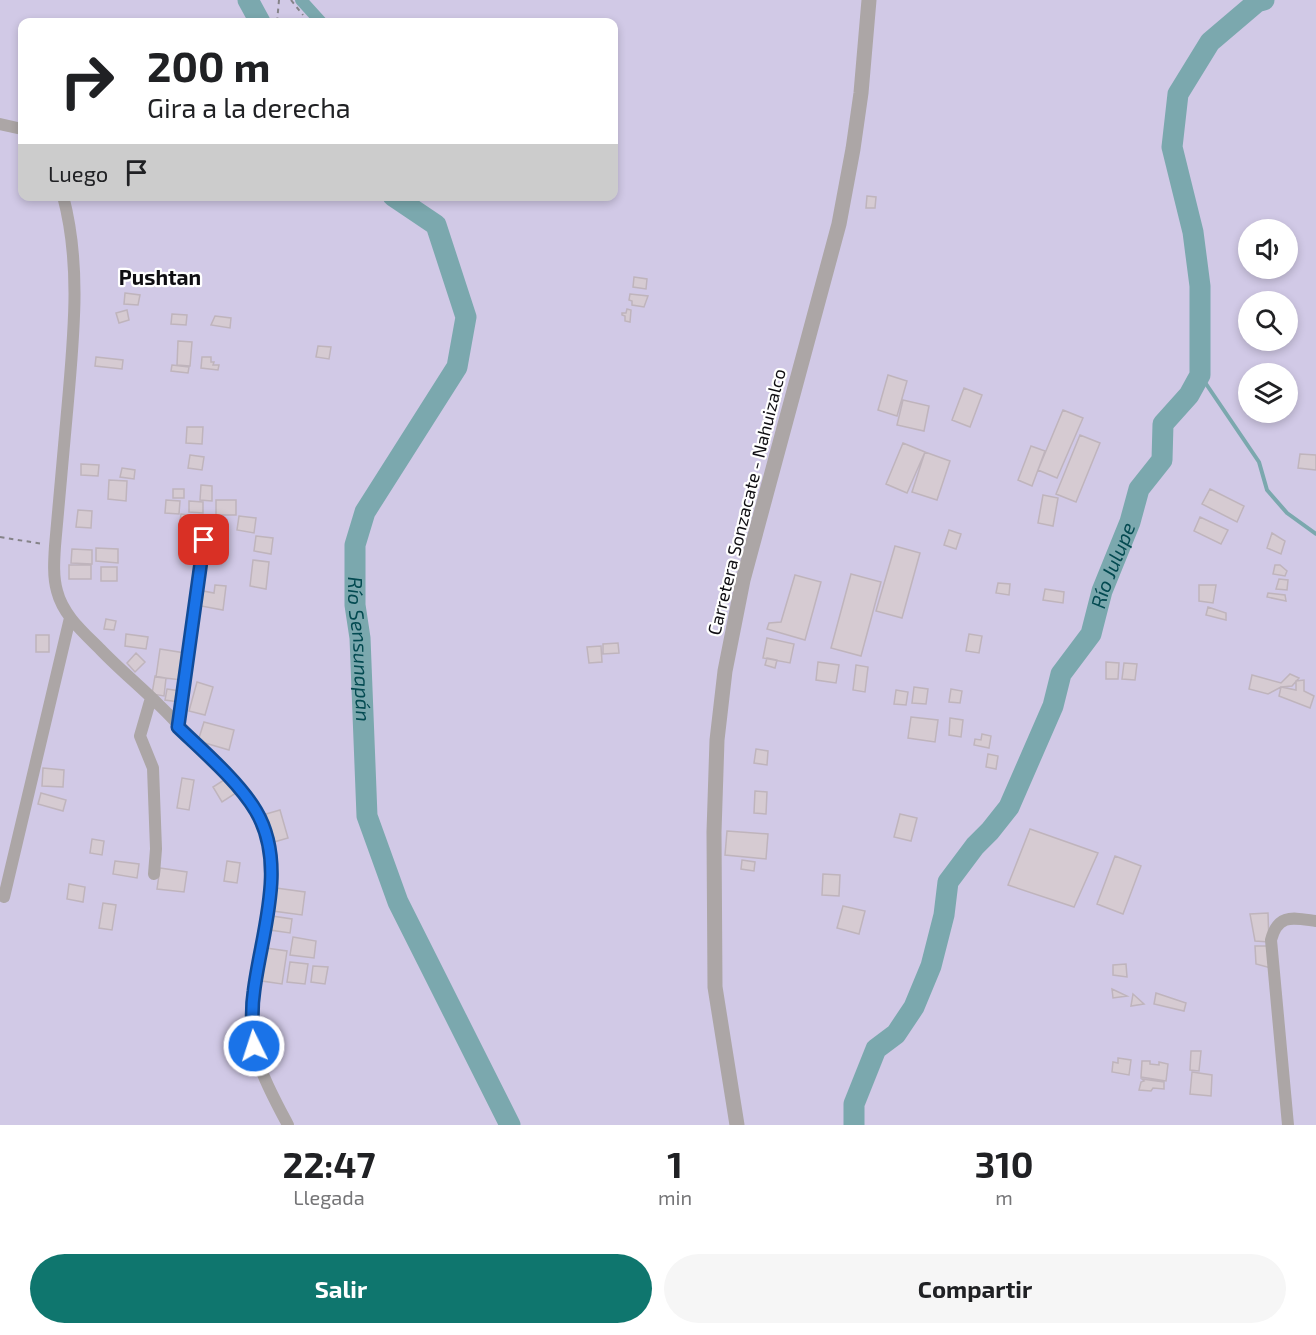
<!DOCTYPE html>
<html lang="es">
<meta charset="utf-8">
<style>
body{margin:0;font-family:"Exo 2",sans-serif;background:#f6f6f6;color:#202124;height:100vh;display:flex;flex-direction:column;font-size:22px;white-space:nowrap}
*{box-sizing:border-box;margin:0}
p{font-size:20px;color:#757577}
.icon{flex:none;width:33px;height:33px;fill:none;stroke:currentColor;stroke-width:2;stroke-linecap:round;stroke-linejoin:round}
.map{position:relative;height:1125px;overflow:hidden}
.sheet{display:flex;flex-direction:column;background:#fff;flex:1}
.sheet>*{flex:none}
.top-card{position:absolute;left:18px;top:18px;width:600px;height:183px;border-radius:12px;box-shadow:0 3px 9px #0003;background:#fff;color:#202124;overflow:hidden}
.fabs{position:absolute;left:1238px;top:219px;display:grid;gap:12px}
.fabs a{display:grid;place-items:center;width:60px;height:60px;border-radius:50%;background:#fff;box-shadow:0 3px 9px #0003;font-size:30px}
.pin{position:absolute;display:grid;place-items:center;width:51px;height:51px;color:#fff;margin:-26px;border-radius:12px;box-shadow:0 3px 9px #0006}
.me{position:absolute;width:66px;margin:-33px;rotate:356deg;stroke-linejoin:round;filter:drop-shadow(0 0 4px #0008)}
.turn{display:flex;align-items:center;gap:21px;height:126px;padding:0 30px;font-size:27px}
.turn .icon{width:78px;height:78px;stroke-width:2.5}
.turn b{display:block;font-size:42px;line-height:51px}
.then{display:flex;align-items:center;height:57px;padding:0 30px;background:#0003;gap:12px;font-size:22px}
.eta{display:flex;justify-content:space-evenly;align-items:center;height:102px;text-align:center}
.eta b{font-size:36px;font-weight:700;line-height:42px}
.primary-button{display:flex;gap:12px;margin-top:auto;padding:12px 30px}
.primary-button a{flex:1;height:69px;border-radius:36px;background:#0f766e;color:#fff;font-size:24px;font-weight:700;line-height:69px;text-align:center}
.primary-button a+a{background:#f6f6f6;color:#202124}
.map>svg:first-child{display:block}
.green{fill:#d1c9e6;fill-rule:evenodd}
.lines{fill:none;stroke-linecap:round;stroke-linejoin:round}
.stream{stroke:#7ba8ae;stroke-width:4}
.canal{stroke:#7ba8ae;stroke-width:12}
.river{stroke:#7ba8ae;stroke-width:21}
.building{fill:#d6cbd2;stroke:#bfb4bc;stroke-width:1.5}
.path{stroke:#858388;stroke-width:2;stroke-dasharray:4.5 4.5;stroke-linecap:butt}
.minor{stroke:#aca6a6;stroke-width:12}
.tertiary{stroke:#aca6a6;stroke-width:15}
.route-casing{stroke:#114b97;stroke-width:15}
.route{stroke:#1a73e8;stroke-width:10}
.labels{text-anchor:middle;stroke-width:4.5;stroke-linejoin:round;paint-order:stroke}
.street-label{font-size:18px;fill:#0f0e12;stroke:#fff}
.water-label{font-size:20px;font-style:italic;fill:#034a51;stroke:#fff}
.quarter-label{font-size:21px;font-weight:bold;fill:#0f0e12;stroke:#fff}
</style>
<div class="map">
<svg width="1316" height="1125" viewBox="0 0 1316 1125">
<rect width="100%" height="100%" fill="#fbf9fe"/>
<!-- green -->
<path class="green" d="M0,0h1316v1125h-1316zM22,22h592v174h-592zM1248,230h39v38h-39zM1248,302h39v38h-39zM1248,374h39v38h-39z"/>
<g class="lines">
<!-- stream -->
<path class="stream" d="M1200,375l59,87 8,28 20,23 29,21"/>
<!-- canal -->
<path class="canal" d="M301,0l20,22"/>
<!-- river -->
<g class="river">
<path d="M248,0l12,22"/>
<path id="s1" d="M393,196l43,29 30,92 -9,50 -92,145 -10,33v60l5,33 7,178 31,86 112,223"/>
<path id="s2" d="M854,1125v-21l22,-55 20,-15 18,-27 17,-41 13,-51 4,-33 27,-36 15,-15 19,-24 44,-101 8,-32 30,-40 11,-43 28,-69 9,-33 23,-29 1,-36 26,-29 11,-20v-89l-7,-54 -21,-85 6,-53 32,-52 47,-40 7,-2"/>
</g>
</g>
<!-- building -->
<path class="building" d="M867,196l9,1 -1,11h-9z
M634,277l13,2 -1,10 -13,-2z
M125,293l15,2 -2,10 -14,-1z
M630,294l18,2 -4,11 -12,-2v-4l-3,-1z
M627,309l4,1 -1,12 -5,-1v-5l-3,-1v-2h4z
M127,310l2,10 -10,3 -3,-10z
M172,314l15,1 -1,10 -15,-1z
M215,316l16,2 -1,10 -19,-3z
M178,341l14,1 -2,24 -13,-1z
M318,346l13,1 -2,12 -13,-2z
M96,357l27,3 -1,9 -27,-3z
M202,357h9v5h3l-1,3h6l-1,5 -17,-2z
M172,365l17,2 -1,6 -17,-2z
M888,375l19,6 -10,35 -19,-6z
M964,388l18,7 -12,32 -18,-7z
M903,400l26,6 -5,25 -27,-6z
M1063,410l20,8 -26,60 -19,-8z
M187,427h16l-1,17 -16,-1z
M1080,435l20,8 -24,59 -20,-8z
M903,443l22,9 -18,41 -21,-9z
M1031,446l14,5 -13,35 -14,-6z
M925,452l25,9 -13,39 -25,-8z
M1300,454l16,1v15l-18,-2z
M190,455l14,2 -2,13 -14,-2z
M81,464l18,1 -1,11 -17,-1z
M122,468l13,2 -1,9 -14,-2z
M109,480l18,1 -1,20 -18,-2z
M201,485l11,1v15l-12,-1z
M173,489h11v9h-11z
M1210,489l34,17 -7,16 -35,-18z
M1043,495l15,3 -5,28 -15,-3z
M166,500l14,1 -1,13 -14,-1z
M216,500h20v15h-20z
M189,501l14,1v11l-14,-1z
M78,510l14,1 -1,17 -15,-1z
M181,514l19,3 -1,14 -20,-3z
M239,516l17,2 -2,15 -17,-3z
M1200,517l28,13 -7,14 -27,-13z
M949,530l12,4 -5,15 -12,-4z
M186,532l15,2 -2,13 -15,-2z
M1272,533l13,8 -4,13 -14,-6z
M210,534l13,2 -2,14 -13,-1z
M256,536l17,2 -2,16 -17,-3z
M895,546l25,7 -18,65 -26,-7z
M96,548l22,1v14l-22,-2z
M72,549l20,1v14l-21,-1z
M253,560l16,2 -3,27 -16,-3z
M69,565h22v14h-22z
M1275,565h5l7,6 -2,5 -12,-2z
M101,567h16v14h-16z
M851,574l30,8 -20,74 -30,-8z
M795,575l26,7 -16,58 -38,-11 2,-6 12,-1z
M1279,579l9,1 -1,10 -11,-1z
M998,583l12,1 -1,11 -13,-2z
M215,585l11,1 -3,24 -22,-4 2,-15 11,2z
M1199,585h17l-3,18 -14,-2z
M1045,589l19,3 -1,11 -20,-3z
M1268,593l17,2 1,6 -19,-4z
M1208,607l18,6v7l-20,-5z
M106,619l10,2 -2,9 -10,-1z
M126,634l22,3 -2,12 -21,-3z
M969,634l13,2 -3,17 -13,-2z
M36,635h13v17h-13z
M767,638l27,6 -4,19 -27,-5z
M618,643l1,10 -16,1v-10z
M601,646l1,16 -13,1 -2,-16z
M160,649l25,4 -3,27 -26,-3z
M136,653l9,9 -10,10 -8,-9z
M767,658l10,2 -2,8 -10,-3z
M818,662l21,3 -3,18 -20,-3z
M1106,662l13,1 -1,16h-12z
M1124,663l13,1 -2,16 -13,-1z
M856,665l12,2 -3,25 -12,-2z
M1290,674l9,4 -7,8 -11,1 -13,7 -19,-5 3,-14 29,8z
M155,676l11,2 -2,18 -12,-2z
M1304,680v11l10,5 -4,12 -31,-12 2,-9 15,3v-9z
M197,682l16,5 -8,28 -16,-4z
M914,687l14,2 -2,15 -14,-1z
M167,689l13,2 -1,11 -14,-2z
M951,689l11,2 -2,12 -11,-1z
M896,690l12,2 -2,13 -12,-1z
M911,717l27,3 -3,22 -27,-4z
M950,718l13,2 -2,17 -12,-2z
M204,722l30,8 -5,20 -31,-9z
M982,734l9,2 -2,12 -15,-3 1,-6 6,1z
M756,749l12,2 -1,14 -13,-2z
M988,754l10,2 -2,13 -10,-2z
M43,768l21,2 -1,17 -21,-1z
M182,778l12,2 -5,30 -12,-2z
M227,778l9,15 -14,9 -9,-15z
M755,791l12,1 -1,22 -12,-1z
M41,793l25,7 -3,11 -25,-7z
M280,810l8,28 -14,4 -8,-28z
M900,814l17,4 -6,23 -17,-4z
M1030,829l68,24 -24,54 -66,-22z
M727,831l41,3 -2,25 -41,-4z
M92,839l12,2 -2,14 -12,-2z
M1115,856l26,10 -18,48 -26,-10z
M742,860l13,2 -1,9 -13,-2z
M115,861l24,3 -2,14 -24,-4z
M227,861l13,2 -3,20 -13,-2z
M160,868l27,4 -3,20 -27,-3z
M823,874l17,1 -1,21 -17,-1z
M69,884l16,3 -2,15 -16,-3z
M276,888l29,4 -3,23 -29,-4z
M103,903l13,2 -4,25 -13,-2z
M843,906l22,5 -6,23 -22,-6z
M1268,913l1,29 -14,-1 -5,-27z
M272,916l20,3 -2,14 -20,-3z
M293,937l23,4 -2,17 -24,-3z
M1255,946h15l1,22 -15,-4z
M266,948l21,3 -5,33 -20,-3z
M290,962l18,2 -3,20 -18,-2z
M1126,964l1,13 -14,-2v-10z
M313,966l15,1 -3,17 -14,-2z
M1112,989l15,7 -14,2z
M1156,993l30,10 -2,8 -30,-7z
M1133,994l11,10 -13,2z
M1191,1051h10l-2,20 -9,-1z
M1118,1058l13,2 -2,15 -17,-3 1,-10 5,1z
M1142,1061h8v3l9,1v-3l9,2 -2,17 -25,-4z
M1192,1072l20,3 -1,21 -21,-2z
M1142,1079l22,3v7l-11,-1 -2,3 -12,-1 2,-8 3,-1z"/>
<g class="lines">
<!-- path -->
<path class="path" d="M291,0l12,15
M277,22l2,-22
M0,537l43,7"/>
<!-- minor -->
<path class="minor" d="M0,124l22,5
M63,196c18,67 11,136 5,205 -4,48 -9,97 -13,145 -1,15 -2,31 2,45 6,24 26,41 43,58 19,20 40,37 59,56 18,17 34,36 50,53 17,17 37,34 48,55 34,64 -5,138 -5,206 -1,39 18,72 36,106
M151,698l-11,38 13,32 3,81 -2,25
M178,727l26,-187
M4,897l66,-279
M1288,1125l-17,-185c7,-27 22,-22 45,-19"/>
<!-- tertiary -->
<path class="tertiary" d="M737,1125l-22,-138 -1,-155 3,-92 8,-69 18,-91 96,-356 14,-75 8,-56 8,-93"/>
</g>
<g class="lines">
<defs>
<path id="route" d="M204,540l-26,187c25,24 61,55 78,84 32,54 5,123 -2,180 -3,19 -2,36 0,55"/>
</defs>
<!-- route casing -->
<use href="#route" class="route-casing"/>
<!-- route -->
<use href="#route" class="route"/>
</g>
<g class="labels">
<!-- street labels -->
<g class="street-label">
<text transform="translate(747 502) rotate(-76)" y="6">Carretera Sonzacate - Nahuizalco</text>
</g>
<!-- water labels -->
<g class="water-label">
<text dy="7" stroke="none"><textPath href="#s2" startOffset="630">Río Julupe</textPath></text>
<text dy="7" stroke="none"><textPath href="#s1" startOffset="510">Río Sensunapán</textPath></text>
</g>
<!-- quarter labels -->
<g class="quarter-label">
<text x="160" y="285">Pushtan</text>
</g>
</g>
</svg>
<div class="fabs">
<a><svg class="icon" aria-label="sound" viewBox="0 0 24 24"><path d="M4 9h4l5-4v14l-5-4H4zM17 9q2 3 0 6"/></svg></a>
<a><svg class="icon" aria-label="search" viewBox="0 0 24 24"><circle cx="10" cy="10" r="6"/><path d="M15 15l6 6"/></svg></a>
<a><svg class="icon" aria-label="layers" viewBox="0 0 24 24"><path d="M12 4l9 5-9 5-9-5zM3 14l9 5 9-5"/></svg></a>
</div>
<div class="pin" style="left:204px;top:540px;background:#d93025"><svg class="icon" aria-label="arrive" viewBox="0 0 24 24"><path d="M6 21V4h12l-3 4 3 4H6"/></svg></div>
<svg class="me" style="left:254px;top:1046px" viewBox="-20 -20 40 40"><circle r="17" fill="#1a73e8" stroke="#fff" stroke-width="3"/><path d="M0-11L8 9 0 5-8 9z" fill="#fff"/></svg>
<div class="top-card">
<div class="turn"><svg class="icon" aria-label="right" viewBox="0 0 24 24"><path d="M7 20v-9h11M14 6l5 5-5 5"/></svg><div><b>200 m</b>Gira a la derecha</div></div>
<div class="then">Luego<svg class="icon" aria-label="arrive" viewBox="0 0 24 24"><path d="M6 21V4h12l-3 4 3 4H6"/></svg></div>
</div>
</div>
<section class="sheet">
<div class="eta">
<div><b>22:47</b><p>Llegada</p></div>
<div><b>1</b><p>min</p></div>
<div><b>310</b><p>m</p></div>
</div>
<div class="primary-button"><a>Salir</a><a>Compartir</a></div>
</section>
